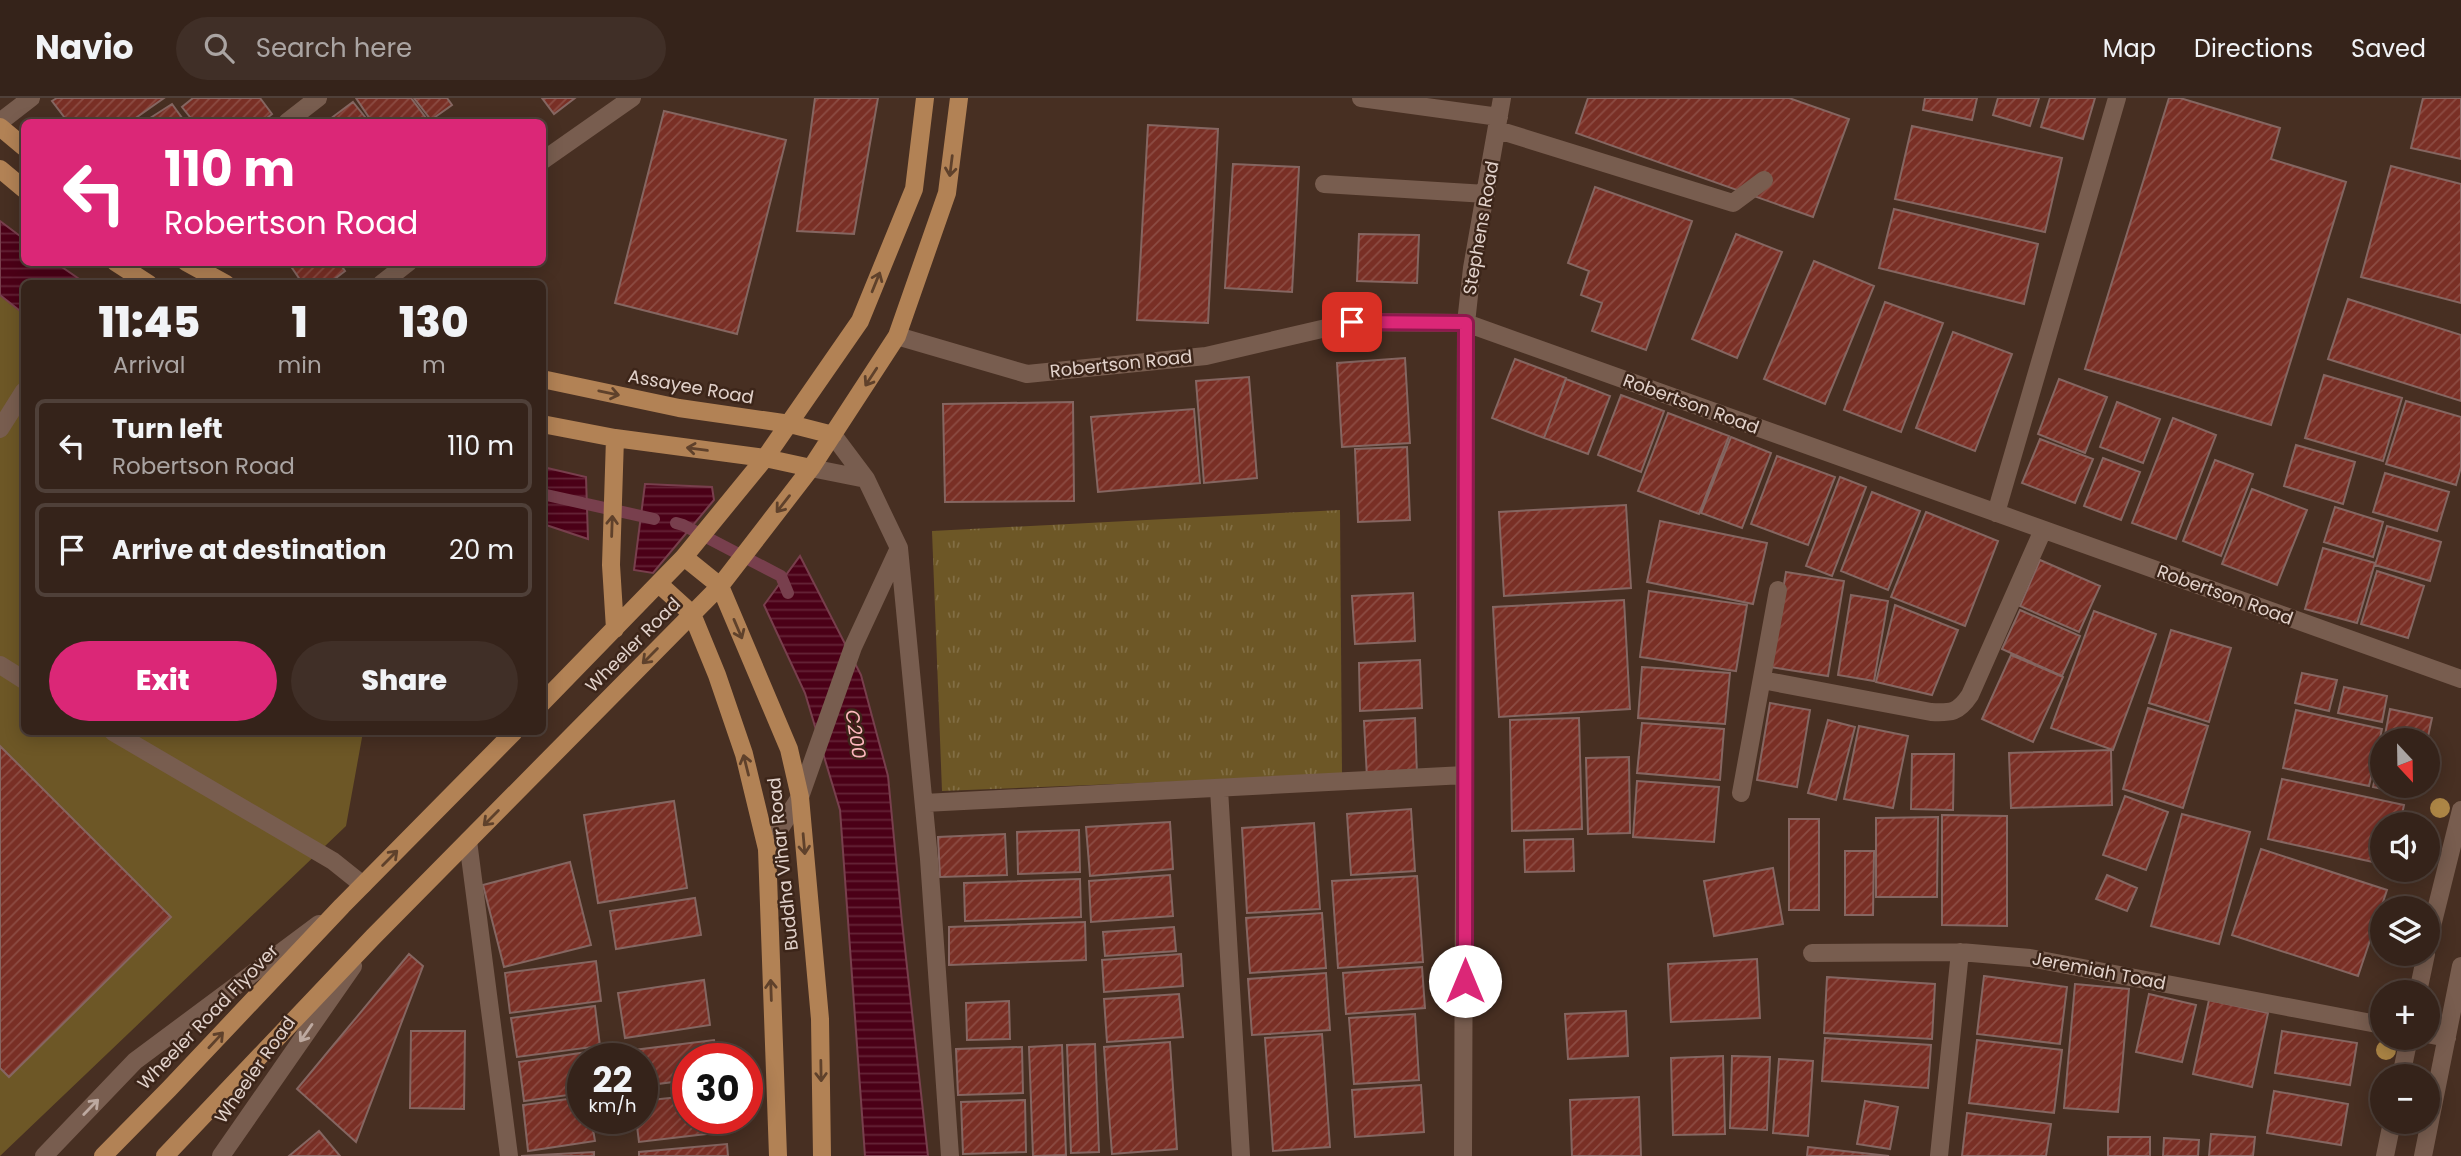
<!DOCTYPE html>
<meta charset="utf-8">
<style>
body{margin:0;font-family:Poppins,sans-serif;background:#402f27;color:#f1f3f6;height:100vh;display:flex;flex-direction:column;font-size:26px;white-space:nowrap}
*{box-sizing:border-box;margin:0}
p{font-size:23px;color:#aaa4a2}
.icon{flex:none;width:38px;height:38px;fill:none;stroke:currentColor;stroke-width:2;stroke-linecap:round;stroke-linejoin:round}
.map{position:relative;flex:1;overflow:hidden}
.sheet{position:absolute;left:21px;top:182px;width:525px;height:455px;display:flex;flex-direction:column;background:#35231a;border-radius:10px;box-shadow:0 4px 18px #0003,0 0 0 2px #4f4039}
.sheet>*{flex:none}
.hud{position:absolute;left:21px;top:21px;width:525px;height:147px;border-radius:10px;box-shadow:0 4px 18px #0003,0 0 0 2px #4f4039;background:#db2777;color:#fff;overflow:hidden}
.needle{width:46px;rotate:158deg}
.controls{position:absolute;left:2370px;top:630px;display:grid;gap:14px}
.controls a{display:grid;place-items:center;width:70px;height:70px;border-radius:50%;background:#35231a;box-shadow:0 4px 18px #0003,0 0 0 2px #4f4039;font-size:35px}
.speed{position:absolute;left:567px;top:945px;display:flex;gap:14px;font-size:35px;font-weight:700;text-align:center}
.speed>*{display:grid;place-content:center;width:91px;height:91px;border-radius:50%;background:#35231a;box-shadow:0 4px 18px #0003,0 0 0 2px #4f4039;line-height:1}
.speed small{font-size:18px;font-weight:400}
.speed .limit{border:10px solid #d22;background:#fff;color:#111}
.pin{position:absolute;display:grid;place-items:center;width:60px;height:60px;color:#fff;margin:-30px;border-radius:14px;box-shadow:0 4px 10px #0006}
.me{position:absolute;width:77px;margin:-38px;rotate:0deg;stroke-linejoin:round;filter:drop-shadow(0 0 5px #0008)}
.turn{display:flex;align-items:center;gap:24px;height:147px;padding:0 28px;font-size:32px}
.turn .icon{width:91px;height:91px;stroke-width:2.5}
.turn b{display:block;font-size:49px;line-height:60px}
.eta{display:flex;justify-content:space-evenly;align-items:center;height:119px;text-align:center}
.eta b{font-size:42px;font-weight:800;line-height:49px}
.primary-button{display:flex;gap:14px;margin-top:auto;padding:14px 28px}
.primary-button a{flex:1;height:80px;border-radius:42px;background:#db2777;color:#fff;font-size:28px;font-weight:800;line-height:80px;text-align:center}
.primary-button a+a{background:#402f27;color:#f1f3f6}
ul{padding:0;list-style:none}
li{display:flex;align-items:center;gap:21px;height:94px;margin:0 14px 10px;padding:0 14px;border:4px solid #4f4039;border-radius:10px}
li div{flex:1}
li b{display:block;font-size:26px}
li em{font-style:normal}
header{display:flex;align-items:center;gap:42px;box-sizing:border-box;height:98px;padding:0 35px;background:#35231a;border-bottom:2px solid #4f4039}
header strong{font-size:33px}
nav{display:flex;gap:38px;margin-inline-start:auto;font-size:24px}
.search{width:490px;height:63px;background:#402f27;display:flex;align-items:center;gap:18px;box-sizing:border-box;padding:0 24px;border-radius:38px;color:#aaa4a2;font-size:26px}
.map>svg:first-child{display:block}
.grass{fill:url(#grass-tufts)}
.pitch{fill:#6d5726}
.water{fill:url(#water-rules);stroke:#783f4d;stroke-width:2}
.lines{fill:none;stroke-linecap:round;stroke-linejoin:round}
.stream{stroke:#783f4d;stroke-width:12}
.building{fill:url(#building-hatch);stroke:#856661;stroke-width:2}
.minor{stroke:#785d4f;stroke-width:18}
.major{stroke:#b28255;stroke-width:18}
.tree{fill:#ac8545}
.oneway{stroke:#5f412b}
.oneway2{stroke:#bda9a0}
.route-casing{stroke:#8e194d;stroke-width:18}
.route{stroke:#db2777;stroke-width:12}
.labels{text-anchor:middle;stroke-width:5;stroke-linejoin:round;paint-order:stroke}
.street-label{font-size:18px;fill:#e2d2cb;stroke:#3c2519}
.water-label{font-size:19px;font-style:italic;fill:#feb8bf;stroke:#3c2519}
</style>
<header>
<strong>Navio</strong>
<div class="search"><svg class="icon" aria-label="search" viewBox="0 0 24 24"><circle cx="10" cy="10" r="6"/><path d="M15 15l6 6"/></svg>Search here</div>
<nav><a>Map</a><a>Directions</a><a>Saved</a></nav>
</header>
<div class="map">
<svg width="2461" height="1058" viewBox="0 0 2461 1058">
<defs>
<pattern id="grass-tufts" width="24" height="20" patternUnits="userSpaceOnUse" patternTransform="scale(1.75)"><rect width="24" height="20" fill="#6d5726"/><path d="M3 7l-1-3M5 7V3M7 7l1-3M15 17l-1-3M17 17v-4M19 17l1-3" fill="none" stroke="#826e44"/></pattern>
<pattern id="water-rules" width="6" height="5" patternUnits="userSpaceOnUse" patternTransform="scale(1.75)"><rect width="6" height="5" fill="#4b0017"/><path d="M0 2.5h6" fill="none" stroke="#652437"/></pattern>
<pattern id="building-hatch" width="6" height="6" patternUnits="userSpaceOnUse" patternTransform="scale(1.75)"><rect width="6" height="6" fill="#792f25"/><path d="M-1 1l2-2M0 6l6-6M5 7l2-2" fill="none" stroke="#8c4c43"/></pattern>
</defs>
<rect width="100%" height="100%" fill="#472f22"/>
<!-- grass -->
<path class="grass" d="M1340,412l2,265 -400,16 -10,-260z"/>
<!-- pitch -->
<path class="pitch" d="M0,197l24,19v418h339l-17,94 -346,330z"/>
<!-- water -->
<path class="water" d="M0,123l24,18v23l32,1 29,20 -61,1v30l-24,-19z
M543,369l43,10 2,62 -45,-15z
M645,386l67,3 2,13 -61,73 -19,-3z
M800,458l61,119 27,101 14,146 26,234h-63l-25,-346 -35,-117 -41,-88z"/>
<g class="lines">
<!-- stream -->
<path class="stream" d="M542,396l112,25
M676,425l7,2 98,51 7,17"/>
</g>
<!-- building -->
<path class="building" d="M57,0h107l-34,24h-62l-16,-21z
M193,0h67l12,16 -10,8h-68l-12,-15z
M356,0h55l18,24h-57z
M414,0h33l5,7 -21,15z
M542,0h33l-21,16z
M815,0h63l-24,136 -57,-3z
M1588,0h201l60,21 -36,98 -237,-84z
M1925,0h52l-5,22 -49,-10z
M1998,0h41l-9,28 -37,-11z
M2050,0h45l-12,41 -42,-12z
M2169,0h11l100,30 -9,31 75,23 -75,243 -186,-56z
M2423,0h38v61l-50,-11z
M353,4l16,20h-36l-3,-3z
M172,6l13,18h-41z
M664,13l122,29 -49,194 -122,-31z
M1148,27l70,4 -10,194 -71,-3z
M1912,28l150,32 -17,74 -150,-33z
M1233,66l66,3 -7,125 -67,-4z
M2391,68l70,18v119l-100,-26z
M1595,89l97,34 -46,129 -54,-19 10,-28 -21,-8 8,-24 -21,-8z
M1894,111l144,35 -14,60 -145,-36z
M1359,136l60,1 -2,48 -60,-2z
M1736,136l46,18 -45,106 -45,-19z
M1814,163l60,25 -49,118 -61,-25z
M288,164h51l6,9 -17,13h-25z
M2348,201l113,36v66l-133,-42z
M1885,204l58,21 -42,109 -57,-22z
M1953,234l59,22 -37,97 -59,-23z
M1405,260l5,85 -68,4 -5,-84z
M1515,261l51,19 -22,60 -52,-20z
M2324,277l78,23 -19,63 -78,-23z
M1249,279l8,101 -53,5 -8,-102z
M1566,281l44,17 -22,58 -44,-16z
M2059,281l48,18 -22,56 -47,-19z
M1621,297l43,16 -23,61 -43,-17z
M2406,303l55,16v50l-5,18 -70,-21z
M1073,304l1,99 -129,1 -2,-98z
M2117,304l43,17 -17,44 -43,-16z
M1194,311l6,74 -102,9 -7,-75z
M1668,315l61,23 -30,78 -61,-23z
M2173,320l43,17 -40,104 -44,-16z
M1731,339l40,16 -29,75 -41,-15z
M2040,341l53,20 -18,44 -53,-20z
M2296,347l59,17 -12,42 -59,-18z
M1407,349l3,73 -52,2 -3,-73z
M1777,358l58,21 -27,68 -57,-21z
M2103,360l37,14 -19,48 -37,-14z
M2215,362l38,14 -32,82 -38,-15z
M2385,375l64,19 -12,39 -64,-19z
M1840,379l26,10 -34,89 -26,-10z
M2252,391l55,21 -30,75 -55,-21z
M1872,394l48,19 -32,79 -47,-19z
M1626,407l5,83 -127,8 -5,-84z
M2335,409l48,15 -10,35 -49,-15z
M1926,414l72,29 -33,85 -74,-29z
M1660,423l107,22 -14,61 -106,-22z
M2387,428l54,16 -11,39 -55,-16z
M2323,450l52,15 -18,60 -52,-14z
M2040,462l60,26 -21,46 -59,-26z
M2377,473l47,15 -16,52 -47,-14z
M1786,474l58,9 -16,95 -58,-9z
M1649,493l98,14 -11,66 -96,-14z
M1413,495l2,48 -60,3 -3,-48z
M1851,497l37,6 -14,80 -36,-6z
M1624,502l6,109 -131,8 -6,-110z
M1895,507l63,25 -26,65 -56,-13z
M2020,512l60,26 -18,40 -60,-27z
M2094,513l62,23 -43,116 -62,-22z
M2171,532l60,18 -22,74 -60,-19z
M2011,557l52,22 -30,65 -51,-23z
M1420,562l2,48 -62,3 -1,-48z
M1642,569l88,6 -5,51 -87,-6z
M2302,575l35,7 -8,31 -34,-8z
M2344,589l43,9 -5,26 -44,-9z
M1770,605l40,7 -13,77 -40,-7z
M2148,610l60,18 -25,82 -60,-19z
M2390,611l42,9 -5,23 -43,-1z
M2296,612l86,19 -13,57 -86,-18z
M1415,620l2,57 -50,3 -3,-57z
M1579,620l3,111 -70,2 -2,-111z
M1828,622l27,7 -19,73 -28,-7z
M1642,625l82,6 -4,51 -83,-7z
M1859,628l49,10 -15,72 -49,-9z
M0,648l171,171 -162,160 -9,-9z
M2382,650v38h35l-2,10 -42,-9z
M2111,652l1,55 -101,3 -2,-55z
M1912,656h42l-1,56 -42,-1z
M1629,659l1,76 -42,1 -2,-76z
M2282,681l122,26 -4,19h-18v40l-114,-25z
M1637,683l82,6 -5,55 -81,-5z
M2125,698l43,16 -22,58 -43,-15z
M674,703l13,87 -89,15 -14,-88z
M1411,711l4,62 -64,4 -4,-61z
M2182,716l68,18 -31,112 -68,-18z
M1942,717l65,1v110l-65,-1z
M1938,719l-1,80h-61v-79z
M1789,721h30v91h-30z
M1170,724l3,47 -83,7 -4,-49z
M1314,725l6,86 -73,4 -5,-85z
M1079,732l1,42 -62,2 -1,-42z
M1005,736l2,41 -67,2 -2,-40z
M1573,741l1,32 -49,1 -1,-32z
M2261,751l126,41 -29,86 -126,-41z
M1845,753h29l-1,64h-28z
M570,764l21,83 -87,22 -21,-82z
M1773,770l10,56 -69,12 -10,-55z
M1170,777l3,41 -82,6 -2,-41z
M2107,777l30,13 -10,23 -31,-12z
M1417,778l6,86 -85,6 -6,-87z
M1080,781l1,38 -116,4 -1,-38z
M695,800l6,37 -85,14 -6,-38z
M1322,815l4,55 -76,5 -4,-55z
M1085,824l1,38 -137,5v-38z
M1174,829l2,24 -71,5 -2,-24z
M409,856l14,12 -67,176 -59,-53z
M1181,856l2,32 -79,6 -2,-32z
M1757,861l3,59 -89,4 -3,-58z
M596,863l5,40 -91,12 -5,-40z
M1422,869l3,41 -79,6 -3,-41z
M1326,875l4,57 -78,5 -4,-56z
M1984,878l83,11 -7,57 -83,-10z
M1827,879l108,7 -3,55 -108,-6z
M704,882l6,45 -85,13 -7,-45z
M2075,886l54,5 -11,123 -54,-4z
M1179,896l4,43 -76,5 -3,-43z
M2149,896l47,11 -14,57 -46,-10z
M2209,902l59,13 -16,74 -59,-13z
M1009,903l1,38 -43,1 -1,-37z
M595,908l5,40 -83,11 -6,-39z
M1626,913l2,45 -60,3 -3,-45z
M1415,916l4,66 -65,4 -5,-66z
M411,933h54l-1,78 -54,-1z
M2282,933l75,12 -7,42 -75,-12z
M1322,936l8,113 -57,4 -8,-113z
M1825,940l106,7 -3,43 -106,-7z
M714,942l3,19h-29v21l-46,6v-27h-16v-8z
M1977,942l85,10 -8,63 -85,-10z
M1170,944l7,107 -65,5 -8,-107z
M1095,946l4,108 -28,1 -4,-108z
M1062,947l4,110 -33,1 -4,-109z
M1022,949l1,46 -65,2 -2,-46z
M594,953l1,8h-12v34l-59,8 -5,-39z
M1723,958l2,78 -52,1 -2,-77z
M1732,958l38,1 -3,73 -37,-2z
M1779,961l34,2 -5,75 -35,-3z
M1421,987l3,47 -69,5 -3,-47z
M2274,993l74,13 -7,41 -74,-12z
M688,998v22h34l1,14 -84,10 -3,-24h6v-17z
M583,999v21h8l4,23 -67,10 -5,-46z
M1639,999l2,59h-69l-2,-56z
M1025,1002l1,52 -63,2 -2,-52z
M1865,1003l33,6 -8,42 -33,-5z
M1967,1015l84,11 -5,32h-84z
M319,1033l21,25h-51z
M2211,1036l44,3 -2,19h-44z
M2108,1039h42v19h-42z
M2164,1040l35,2 -1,16h-35z
M727,1046l1,12h-89v-4z
M1808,1049l81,9h-82z
M594,1054v4h-73z"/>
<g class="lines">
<!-- minor -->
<path class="minor" d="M1361,0l138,19
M0,24l31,-24
M287,24l31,-24
M1498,32l235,73 31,-23
M542,63l90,-63
M1324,86l162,10
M381,186l28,-22
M897,238l130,38 179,-18 146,-34 114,1 995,356
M0,331l24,-38
M833,337l33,44 33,69 30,311 21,297
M811,370l55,11
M1996,415l121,-415
M0,567l24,15
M1762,582l169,32c20,1 27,1 39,-17l73,-165
M113,634l220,129 30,24
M1219,691l22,367
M1741,695l37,-203
M924,705l541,-28
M468,743l41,315
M767,751l33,-52 53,-150 46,-99
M2427,848l34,-136
M1812,855l148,-1 70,6 352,67
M2418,894l8,-38
M2427,936l20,4
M2401,978l8,-38
M44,1058l91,-95 184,-137
M221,1058l132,-190
M1463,1058l3,-833 6,-55 30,-170
M1939,1058l21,-204
M2385,1058l7,-34
M2423,1058l38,-190"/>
<!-- major -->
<path class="major" d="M0,29l24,20
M0,71l24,20
M115,164l34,22
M186,164l40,22
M542,281l137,29 111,16 43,11
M542,326l73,14 150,20 46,10
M615,340l-4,127 4,64
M684,459l36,29 69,163 11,48 20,222 2,137
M659,486l33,30 25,61 27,79 23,95 11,307
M542,605l142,-146 81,-99 95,-137 54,-132 11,-91
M103,1058l66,-67 173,-183 172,-174
M165,1058l208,-219 347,-351 91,-118 86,-132 50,-143 12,-95"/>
</g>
<!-- trees -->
<g class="tree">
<circle cx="2440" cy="710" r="10"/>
<circle cx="2386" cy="952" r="10"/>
</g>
<!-- one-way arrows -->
<defs><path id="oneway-shaft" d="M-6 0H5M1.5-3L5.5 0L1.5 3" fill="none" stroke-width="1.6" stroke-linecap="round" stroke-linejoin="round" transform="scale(1.75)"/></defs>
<g class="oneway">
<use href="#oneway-shaft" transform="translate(951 68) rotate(97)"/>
<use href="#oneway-shaft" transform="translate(876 184) rotate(-68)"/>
<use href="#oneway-shaft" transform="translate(871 279) rotate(123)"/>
<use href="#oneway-shaft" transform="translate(609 295) rotate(12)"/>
<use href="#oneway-shaft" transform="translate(697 351) rotate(-172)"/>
<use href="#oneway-shaft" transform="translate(783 406) rotate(128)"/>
<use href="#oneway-shaft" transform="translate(612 428) rotate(-88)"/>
<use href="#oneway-shaft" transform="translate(738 531) rotate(67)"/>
<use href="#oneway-shaft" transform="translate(650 558) rotate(135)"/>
<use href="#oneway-shaft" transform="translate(746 667) rotate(-104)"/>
<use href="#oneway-shaft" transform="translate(491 720) rotate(135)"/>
<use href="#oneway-shaft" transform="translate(804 746) rotate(85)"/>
<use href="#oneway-shaft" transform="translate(390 760) rotate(-45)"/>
<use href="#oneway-shaft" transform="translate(771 892) rotate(-92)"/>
<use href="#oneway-shaft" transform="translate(216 942) rotate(-47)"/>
<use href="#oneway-shaft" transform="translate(821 973) rotate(89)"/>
</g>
<g class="oneway2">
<use href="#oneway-shaft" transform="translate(306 935) rotate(125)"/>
<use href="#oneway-shaft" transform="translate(91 1009) rotate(-46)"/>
</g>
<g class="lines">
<defs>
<path id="route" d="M1352,224l114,1 -1,658"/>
</defs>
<!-- route casing -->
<use href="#route" class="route-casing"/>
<!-- route -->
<use href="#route" class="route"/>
</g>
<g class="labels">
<!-- street labels -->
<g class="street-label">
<text transform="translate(1481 130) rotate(-80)" y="6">Stephens Road</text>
<text transform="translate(1121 266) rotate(-6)" y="6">Robertson Road</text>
<text transform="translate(691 289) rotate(10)" y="6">Assayee Road</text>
<text transform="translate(1691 306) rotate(20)" y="6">Robertson Road</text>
<text transform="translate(2225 497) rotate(20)" y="6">Robertson Road</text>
<text transform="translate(633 547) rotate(-45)" y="6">Wheeler Road</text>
<text transform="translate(783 766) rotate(-96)" y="6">Buddha Vihar Road</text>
<text transform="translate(2099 873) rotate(11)" y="6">Jeremiah Toad</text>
<text transform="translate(208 919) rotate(-46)" y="6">Wheeler Road Flyover</text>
<text transform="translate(255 972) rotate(-55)" y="6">Wheeler Road</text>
</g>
<!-- water labels -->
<g class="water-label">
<text transform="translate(856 636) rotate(81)" y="7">C200</text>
</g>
</g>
</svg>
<div class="controls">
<a><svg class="needle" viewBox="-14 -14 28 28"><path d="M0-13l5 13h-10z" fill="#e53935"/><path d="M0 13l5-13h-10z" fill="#aaa4a2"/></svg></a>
<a><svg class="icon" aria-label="sound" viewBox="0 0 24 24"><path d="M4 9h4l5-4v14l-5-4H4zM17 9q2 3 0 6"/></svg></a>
<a><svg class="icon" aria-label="layers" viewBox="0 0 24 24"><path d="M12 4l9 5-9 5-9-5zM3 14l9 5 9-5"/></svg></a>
<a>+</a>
<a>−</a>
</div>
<div class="speed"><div>22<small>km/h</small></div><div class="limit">30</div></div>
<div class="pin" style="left:1352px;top:224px;background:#d93025"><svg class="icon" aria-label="arrive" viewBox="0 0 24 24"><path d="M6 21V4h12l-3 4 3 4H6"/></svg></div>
<svg class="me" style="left:1465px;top:883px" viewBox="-20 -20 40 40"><circle r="19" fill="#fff"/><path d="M0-13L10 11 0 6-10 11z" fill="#db2777"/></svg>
<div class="hud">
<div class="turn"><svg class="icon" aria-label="left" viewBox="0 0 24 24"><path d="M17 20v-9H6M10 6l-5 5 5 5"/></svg><div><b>110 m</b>Robertson Road</div></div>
</div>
<section class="sheet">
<div class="eta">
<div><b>11:45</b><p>Arrival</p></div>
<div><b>1</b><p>min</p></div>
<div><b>130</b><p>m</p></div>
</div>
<ul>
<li><svg class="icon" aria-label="left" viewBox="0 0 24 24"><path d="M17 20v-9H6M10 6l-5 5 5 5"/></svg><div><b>Turn left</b><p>Robertson Road</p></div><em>110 m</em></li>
<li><svg class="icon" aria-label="arrive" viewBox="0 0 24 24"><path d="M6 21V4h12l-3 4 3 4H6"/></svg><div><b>Arrive at destination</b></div><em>20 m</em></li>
</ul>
<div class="primary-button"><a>Exit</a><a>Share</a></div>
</section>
</div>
